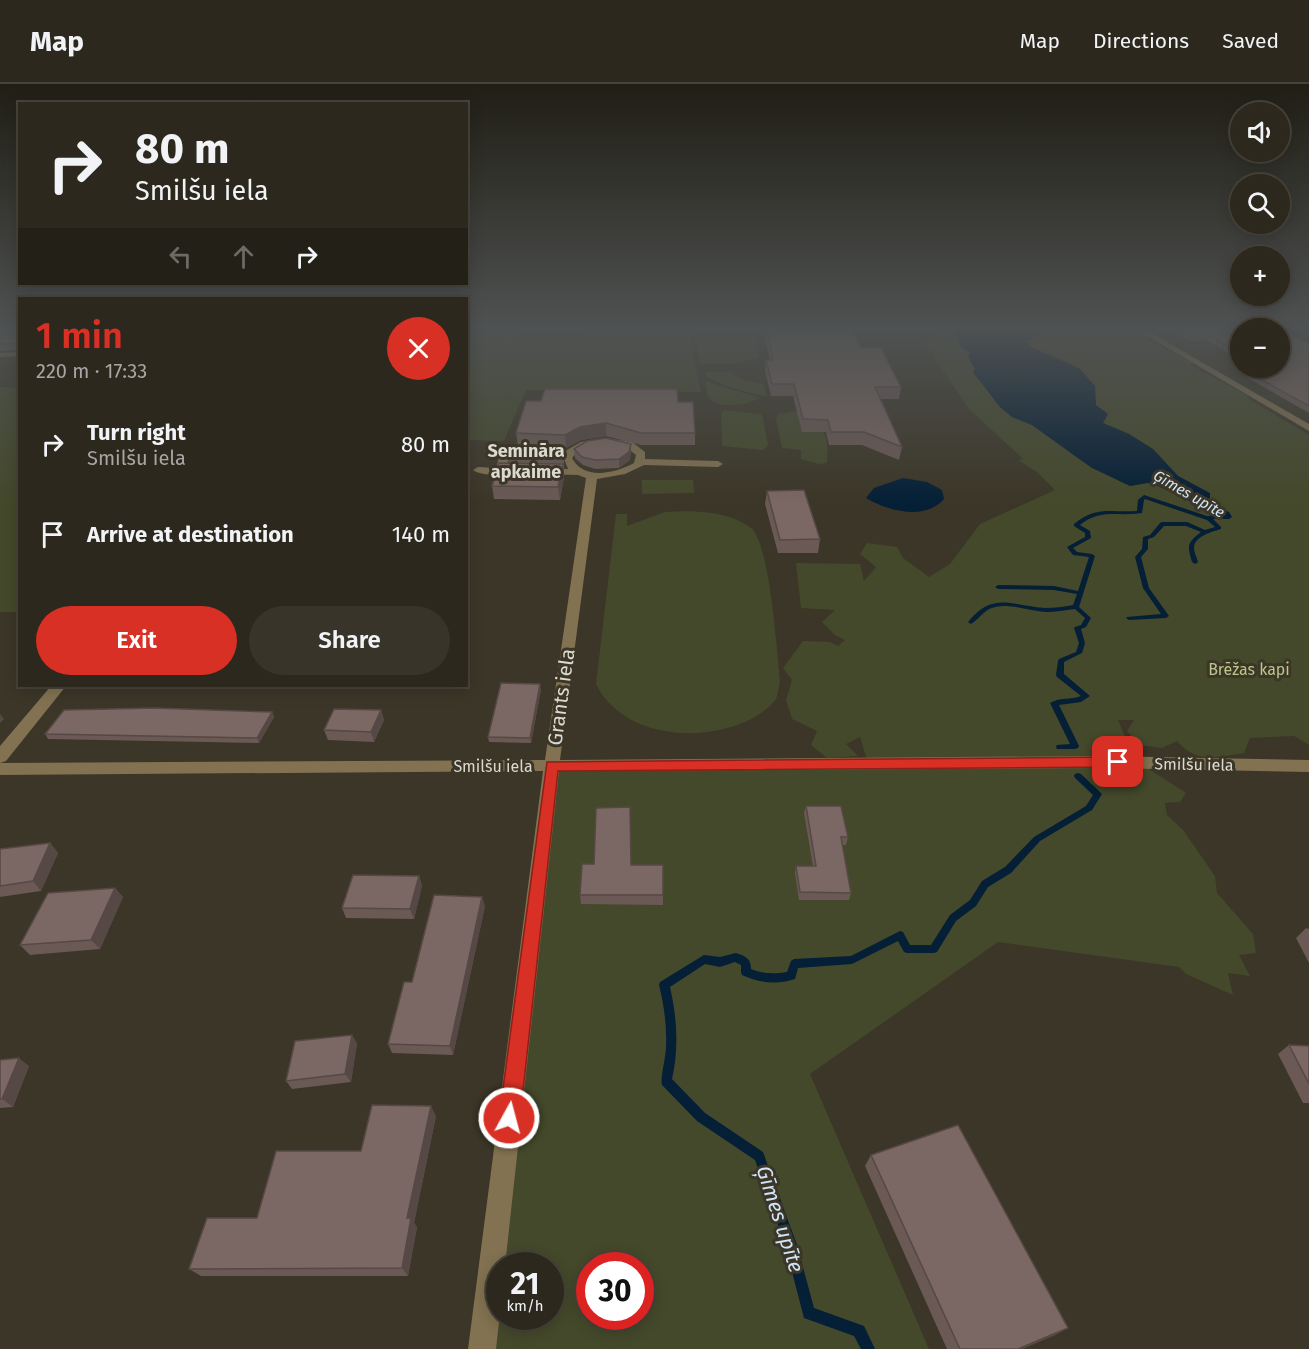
<!DOCTYPE html>
<meta charset="utf-8">
<style>
body{margin:0;font-family:"Fira Sans",sans-serif;background:#38342a;color:#f1f3f6;height:100vh;display:flex;flex-direction:column;font-size:22px;white-space:nowrap}
*{box-sizing:border-box;margin:0}
p{font-size:20px;color:#a6a6a4}
.icon{flex:none;width:33px;height:33px;fill:none;stroke:currentColor;stroke-width:2;stroke-linecap:round;stroke-linejoin:round}
.map{position:relative;flex:1;overflow:hidden}
.sheet{position:absolute;left:18px;top:213px;width:450px;height:390px;display:flex;flex-direction:column;background:#2c281d;border-radius:0px;box-shadow:0 3px 15px #0003,0 0 0 2px #48443b}
.sheet>*{flex:none}
.hud{position:absolute;left:18px;top:18px;width:450px;height:183px;border-radius:0px;box-shadow:0 3px 15px #0003,0 0 0 2px #48443b;background:#2c281d;color:#f1f3f6;overflow:hidden}
.controls{position:absolute;left:1230px;top:18px;display:grid;gap:12px}
.controls a{display:grid;place-items:center;width:60px;height:60px;border-radius:50%;background:#2c281d;box-shadow:0 3px 15px #0003,0 0 0 2px #48443b;font-size:30px}
.speed{position:absolute;left:486px;top:1168px;display:flex;gap:12px;font-size:30px;font-weight:700;text-align:center}
.speed>*{display:grid;place-content:center;width:78px;height:78px;border-radius:50%;background:#2c281d;box-shadow:0 3px 15px #0003,0 0 0 2px #48443b;line-height:1}
.speed small{font-size:15px;font-weight:400}
.speed .limit{border:9px solid #d22;background:#fff;color:#111}
.pin{position:absolute;display:grid;place-items:center;width:51px;height:51px;color:#fff;margin:-26px;border-radius:12px;box-shadow:0 3px 9px #0006}
.me{position:absolute;width:66px;margin:-33px;rotate:7deg;stroke-linejoin:round;filter:drop-shadow(0 0 4px #0008)}
.turn{display:flex;align-items:center;gap:21px;height:126px;padding:0 18px;font-size:27px}
.turn .icon{width:78px;height:78px;stroke-width:2.5}
.turn b{display:block;font-size:42px;line-height:51px}
.lanes{display:flex;align-items:center;height:57px;padding:0 18px;background:#0003;justify-content:center;gap:30px;direction:ltr}
.lanes .off{opacity:.35}
.round{display:grid;place-items:center;flex:none;width:63px;height:63px;border-radius:32px;background:#38342a}
.headline{display:flex;align-items:center;justify-content:space-between;height:102px;padding:0 18px}
h1{font-size:36px;font-weight:600;line-height:45px;color:#d93025}
.button{display:flex;gap:12px;margin-top:auto;padding:12px 18px}
.button a{flex:1;height:69px;border-radius:36px;background:#d93025;color:#fff;font-size:24px;font-weight:600;line-height:69px;text-align:center}
.button a+a{background:#38342a;color:#f1f3f6}
ul{padding:0;list-style:none}
li{display:flex;align-items:center;gap:18px;height:90px;padding:0 18px}
li div{flex:1}
li b{display:block;font-size:22px}
li em{font-style:normal}
header{display:flex;align-items:center;gap:36px;box-sizing:border-box;height:84px;padding:0 30px;background:#2c281d;border-bottom:2px solid #48443b}
header strong{font-size:28px}
nav{display:flex;gap:33px;margin-inline-start:auto;font-size:21px}
.map>svg:first-child{display:block}
.green{fill:#44492b;fill-rule:evenodd}
.water{fill:#041f36}
.lines{fill:none;stroke-linecap:round;stroke-linejoin:round}
.stream{fill:#041f36;fill-rule:evenodd}
.minor{fill:#827251;fill-rule:evenodd}
.wall{fill:#6a5955}
.shaded-wall{fill:#564845}
.building{fill:#7b6763;stroke:#564845;stroke-width:1.5}
.route{fill:#d93025;stroke:#8d1f18;stroke-width:1.5}
.labels{text-anchor:middle;stroke-width:6;stroke-linejoin:round;paint-order:stroke}
.far-water-label{font-size:15px;font-style:italic;fill:#d1e5f8;stroke:#3b3627}
.park-label{font-size:16px;fill:#bbc687;stroke:#3b3627}
.street-label{font-size:16px;fill:#dcdad0;stroke:#3b3627}
.far-district-label{font-size:18px;font-weight:bold;fill:#dcdad0;stroke:#3b3627}
.near-street-label{font-size:20px;fill:#dcdad0;stroke:#3b3627}
.near-water-label{font-size:21px;font-style:italic;fill:#d1e5f8;stroke:#3b3627}
</style>
<header>
<strong>Map</strong>
<nav><a>Map</a><a>Directions</a><a>Saved</a></nav>
</header>
<div class="map">
<svg width="1309" height="1265" viewBox="0 0 1309 1265">
<rect width="100%" height="100%" fill="#3b3627"/>
<!-- green -->
<path class="green" d="M515,243l3,2 2,10 168,-10 13,63 -175,-2 -22,51 -37,-1 -1,-83 13,-29z
M936,243h17l7,19 11,7 -2,4 6,13 -2,2 27,35 12,10 20,8 51,37 47,24 9,-7 17,6 34,-3 -12,-6 -25,-27 -24,-15 -26,-11 -9,-19 1,-18c-6,-5 -11,-13 -17,-18 -17,-13 -39,-15 -56,-27l20,-12 -3,-2h94l3,4 11,4 -1,4 42,21 4,3 -2,2 57,30 3,5 59,35v310l-15,-9 -44,2 -6,15c-26,4 -48,11 -67,-12l-15,7 -23,-3 -12,-14 7,-11h-16l20,48 11,1 37,24 -6,9 -15,1 2,12 16,15 32,46 2,17 36,41 3,19 -17,2 11,21 -22,-3 5,22 -47,-21 -7,-7 -181,-25 -188,132 119,275h-447l70,-583 316,-3 -8,-26 -14,7 12,12 -31,2 -16,-13 6,-14 -25,-12 -6,-19 6,-20 -9,-12 20,-27 27,1 8,4 7,-6 -10,-5 -13,-13 13,-12 -34,-2 -5,-45 64,1 4,17 12,-14 -16,-13 7,-11 30,4 6,11 26,19 21,-13 30,-40 75,-34 -18,-18 -19,-12 5,-1 -54,-50 -46,-68h19zM500,1182h50v51h-50zM590,1182h50v51h-50z
M695,252h59l5,22 -28,6h-31z
M705,288h27l8,7 24,5 3,12c-21,-3 -41,-9 -60,-19z
M705,297l55,17c-15,7 -39,13 -52,-1z
M0,303l19,1v224h-19z
M724,326l38,4 6,31 -5,5 -41,-4 -1,-33z
M796,327c29,21 33,15 31,52l-9,1 -17,-5v-9l-19,-2 -6,-29 2,-5z
M642,396h51l1,13 -52,1z
M665,428c27,-2 63,-2 86,16 19,15 26,125 29,153 -1,5 -2,13 -4,18 -5,8 -17,16 -25,20 -48,25 -129,19 -155,-35l20,-170h11v12z"/>
<!-- water -->
<path class="water" d="M953,243l89,2 -2,6 -14,6 5,6 49,22 15,17 1,19 12,9 -5,9 26,11 24,15 25,27 32,17v5l-16,5 -38,-18 -8,-2 -18,3 -38,-18 -60,-43 -20,-8 -12,-10 -27,-35 2,-3 -7,-12 2,-4 -10,-7z
M903,394l24,4 15,8 2,9c-19,22 -56,12 -78,-1l8,-10z"/>
<g class="lines">
<!-- stream -->
<path class="stream" d="M1144,411l63,21 18,-1v-1l-30,-15v-2l2,-1 32,16 3,5 -3,2h-16l8,8v2c-9,3 -27,7 -27,19 0,4 3,10 4,14l-1,1 -2,1 -3,-2c-5,-17 -5,-19 9,-30l-15,-6h-22l-10,11 -6,2v10l-7,8 8,31 20,28 -3,2 -37,2 -3,-2 1,-1 34,-3 -18,-26 -8,-31 7,-8 1,-12 7,-2 10,-12 2,-1h25l18,8 10,-3 -8,-7 -62,-21 -1,1 -2,13c-24,4 -41,-5 -62,12l10,6 1,7 -18,10 4,4 15,2 3,2 -16,51 12,11 -5,9 -5,2 4,14 -3,10 -18,9v12l26,22 -9,6 -22,3 20,41 -1,2 -3,1h-18l-1,-2 1,-2 13,-1 -20,-41c9,-6 21,-3 31,-7l-24,-19 -1,-2 2,-14 1,-2 17,-7 3,-9 -5,-15 1,-1 6,-2 4,-7 -10,-9c-10,1 -20,3 -29,3 -18,-1 -40,-11 -57,-3 -7,4 -11,11 -18,15l-3,-2c25,-31 44,-16 77,-14 10,0 19,-1 28,-3l4,-11 -23,-4 -56,-1 -3,-2 3,-2 56,1 24,5 11,-34 -16,-2 -6,-8 18,-10v-4l-11,-7v-2c23,-19 37,-11 63,-13l1,-11z
M1078,689l3,1 21,20 -10,16 -52,31 -29,32 -23,14 -12,19 -20,15 -19,31 -3,1h-27l-3,-1 -6,-11 -46,23 -54,4 -3,11c-18,6 -36,4 -53,-4l-1,-3v-7l-6,-3 -15,5 -15,-3 -35,23c7,31 9,61 2,92l33,34 58,39 34,93 17,63 50,18 11,23h-14l-7,-13 -50,-18 -19,-73 -30,-85 -58,-39 -35,-36c-2,-8 4,-28 4,-38 1,-21 -2,-42 -7,-62l1,-3 44,-27 16,2 16,-4c10,3 15,6 15,16 12,5 23,5 36,3l4,-11 3,-2 57,-3 49,-25 3,1 7,13h21l19,-30 20,-15 12,-19 23,-14 29,-30 52,-31 7,-11 -18,-17 -1,-2 1,-2z"/>
<!-- minor -->
<path class="minor" d="M1132,243h9l168,97v7z
M20,268v4l-20,1v-4z
M606,354l26,4 13,10v7l73,2 5,3 -5,3 -74,-2 -19,9 -28,5 -37,281 541,-4 208,4v12l-208,-4 -542,3 -54,495h-5v47l-4,36h-28l75,-578 -543,4v-12l545,-3 41,-282 -8,-3 -38,-1 -1,-2 5,-3h24l-5,-13 -53,-2 -4,14 10,3c-8,6 -35,5 -43,-1l5,-3 18,1 5,-17 5,-3 61,2 14,-8zM606,360l20,3 10,8 -2,8c-19,10 -50,18 -62,-5 8,-11 21,-12 34,-14z
M51,602h15l-60,75 -6,2v-17z"/>
</g>
<!-- wall -->
<path class="wall" d="M0,243h20v23l-20,1z
M766,243l95,21 40,39 -2,12h-18l21,48 -3,13 -37,-15h-33l-3,-13h-24l-9,-36h-22l-6,-25 1,-11h4l-5,-22z
M1163,243h113l-36,1v32l-33,-20 -18,1z
M1309,260v69l-63,-36 2,-5 11,-1 -6,-3h27z
M678,318l17,31v12h-54l-35,-9 -25,4 -15,8 -48,-2 -2,-13z
M631,360v9l-2,8 -10,7 -24,1 -12,-4 -8,-7 -1,-9z
M508,373l56,1v19l-4,23 -66,-1 -2,-13 17,-23z
M767,407l53,48 -2,14h-40l-13,-49z
M541,605l-10,54 -42,-1 -1,-5z
M381,626l3,10 -10,22 -46,-2 -4,-10z
M272,628l2,5 -15,26 -211,-4 -3,-5z
M806,722l42,31 -2,8h-4l9,48 -2,7h-50l-4,-27 1,-7h17l-9,-53z
M50,759l8,10 -17,38 -41,6v-48z
M631,781h32v40l-82,-1 -1,-9z
M419,792l3,10 -8,33 -68,-1 -4,-10z
M115,804l8,9 -23,52 -70,6 -10,-10z
M485,822l-32,149 -61,-2 -4,-9 24,-62z
M1306,844l3,1v34l-13,-25z
M357,959l-6,39 -59,7 -6,-8z
M1289,961l20,1v57h-6l-25,-49z
M0,976l29,6 -16,41 -13,1z
M436,1032l-22,107 3,4 -9,49h-207l-12,-7 68,-51 104,-67z
M871,1071l197,173 -13,7 -33,14h-75l-82,-183z"/>
<!-- shaded-wall -->
<path class="shaded-wall" d="M606,339v13l-25,4 -15,8 -1,-13 15,-8z
M631,360v9l-2,8 -10,7v-9z
M563,380l1,13 -4,23 -2,-13z
M540,600l1,5 -10,54 -1,-5z
M381,626l3,10 -10,22 -3,-10z
M272,628l2,5 -15,26 -2,-5z
M0,630l4,5 -4,4z
M50,759l8,10 -17,38 -8,-10z
M419,792l3,10 -8,33 -4,-10z
M115,804l8,9 -23,52 -9,-9z
M482,813l3,9 -32,149 -3,-9z
M352,951l5,8 -6,39 -6,-8z
M19,974l10,8 -16,41 -11,-8z
M431,1022l5,10 -22,107 3,4 -9,49 -6,-8 5,-50z
M1068,1244l-13,7 -33,14h-4z"/>
<!-- building -->
<path class="building" d="M0,243h20v16l-20,1z
M766,243h85l10,21h20l20,39h-26l27,60 -38,-15h-33l-3,-12 -25,-1 -9,-35h-22l-6,-24h7z
M1174,243h102l3,1h-39v26l-31,-19 -18,1z
M1280,245l29,15v62l-61,-34 22,-1 -6,-3h16z
M545,305h132l1,13h15l2,31h-54l-35,-10 -26,4 -15,8 -49,-2 10,-32h15z
M606,354l25,6 -2,8 -10,7 -24,1 -13,-3 -8,-8 13,-8z
M510,364l51,2 3,8 -56,-1z
M499,379l64,1 -5,23 -66,-1z
M804,406l16,49 -40,1 -13,-49z
M501,599l39,1 -10,54 -42,-1z
M154,624l118,4 -15,26 -212,-4 19,-24z
M334,625l47,1 -10,22 -47,-2z
M806,722h35l7,31h-7l10,56 -51,-1 -4,-26h20z
M630,723l1,58h32v30h-83l2,-31h12l2,-56z
M50,759l-17,38 -33,5v-37z
M353,791l66,1 -9,33 -68,-1z
M115,804l-24,52 -71,5 28,-52z
M434,811l48,2 -32,149 -62,-2 16,-62h8z
M352,951l-7,39 -59,7 9,-40z
M1289,961l20,1v38z
M19,974l-17,41h-2v-39z
M372,1021l59,1 -24,112h4l-9,50 -213,1 18,-51h50l19,-67h85z
M958,1041l110,203 -50,21h-58l-89,-194z"/>
<!-- sky -->
<linearGradient id="sky" x2="0" y2="1"><stop stop-color="#201e15"/><stop offset="0.58" stop-color="#4f5252"/><stop offset="1" stop-color="#4f5252" stop-opacity="0"/></linearGradient>
<rect width="1309" height="420" fill="url(#sky)"/>
<!-- route -->
<path class="route" d="M1118,673l7,5 -7,5 -560,4 -38,347 -3,7 -8,3 -7,-3 -3,-7 48,-356z"/>
<g class="labels">
<!-- far-water labels -->
<g class="far-water-label">
<text transform="translate(1189 410) rotate(30)" y="5">Ģīmes upīte</text>
</g>
<!-- park labels -->
<g class="park-label">
<text x="1249" y="591">Brēžas kapi</text>
</g>
<!-- street labels -->
<g class="street-label">
<text transform="translate(1194 680) rotate(1)" y="6">Smilšu iela</text>
<text x="493" y="688">Smilšu iela</text>
</g>
<!-- far-district labels -->
<g class="far-district-label">
<text x="526" y="373">Semināra<tspan x="526" dy="21">apkaime</tspan></text>
</g>
<!-- near-street labels -->
<g class="near-street-label">
<text transform="translate(561 613) rotate(-82)" y="7">Grants iela</text>
</g>
<!-- near-water labels -->
<g class="near-water-label">
<text transform="translate(780 1135) rotate(72)" y="7">Ģīmes upīte</text>
</g>
</g>
</svg>
<div class="controls">
<a><svg class="icon" aria-label="sound" viewBox="0 0 24 24"><path d="M4 9h4l5-4v14l-5-4H4zM17 9q2 3 0 6"/></svg></a>
<a><svg class="icon" aria-label="search" viewBox="0 0 24 24"><circle cx="10" cy="10" r="6"/><path d="M15 15l6 6"/></svg></a>
<a>+</a>
<a>−</a>
</div>
<div class="speed"><div>21<small>km/h</small></div><div class="limit">30</div></div>
<div class="pin" style="left:1118px;top:678px;background:#d93025"><svg class="icon" aria-label="arrive" viewBox="0 0 24 24"><path d="M6 21V4h12l-3 4 3 4H6"/></svg></div>
<svg class="me" style="left:509px;top:1034px" viewBox="-20 -20 40 40"><circle r="17" fill="#d93025" stroke="#fff" stroke-width="3"/><path d="M0-11L8 9 0 5-8 9z" fill="#fff"/></svg>
<div class="hud">
<div class="turn"><svg class="icon" aria-label="right" viewBox="0 0 24 24"><path d="M7 20v-9h11M14 6l5 5-5 5"/></svg><div><b>80 m</b>Smilšu iela</div></div>
<div class="lanes"><svg class="icon off" aria-label="left" viewBox="0 0 24 24"><path d="M17 20v-9H6M10 6l-5 5 5 5"/></svg><svg class="icon off" aria-label="ahead" viewBox="0 0 24 24"><path d="M12 20V5M6 11l6-6 6 6"/></svg><svg class="icon" aria-label="right" viewBox="0 0 24 24"><path d="M7 20v-9h11M14 6l5 5-5 5"/></svg></div>
</div>
<section class="sheet">
<div class="headline"><div><h1>1 min</h1><p>220 m · 17:33</p></div><a class="round" style="background:#d93025;color:#fff"><svg class="icon" aria-label="close" viewBox="0 0 24 24"><path d="M6 6l12 12M18 6L6 18"/></svg></a></div>
<ul>
<li><svg class="icon" aria-label="right" viewBox="0 0 24 24"><path d="M7 20v-9h11M14 6l5 5-5 5"/></svg><div><b>Turn right</b><p>Smilšu iela</p></div><em>80 m</em></li>
<li><svg class="icon" aria-label="arrive" viewBox="0 0 24 24"><path d="M6 21V4h12l-3 4 3 4H6"/></svg><div><b>Arrive at destination</b></div><em>140 m</em></li>
</ul>
<div class="button"><a>Exit</a><a>Share</a></div>
</section>
</div>
